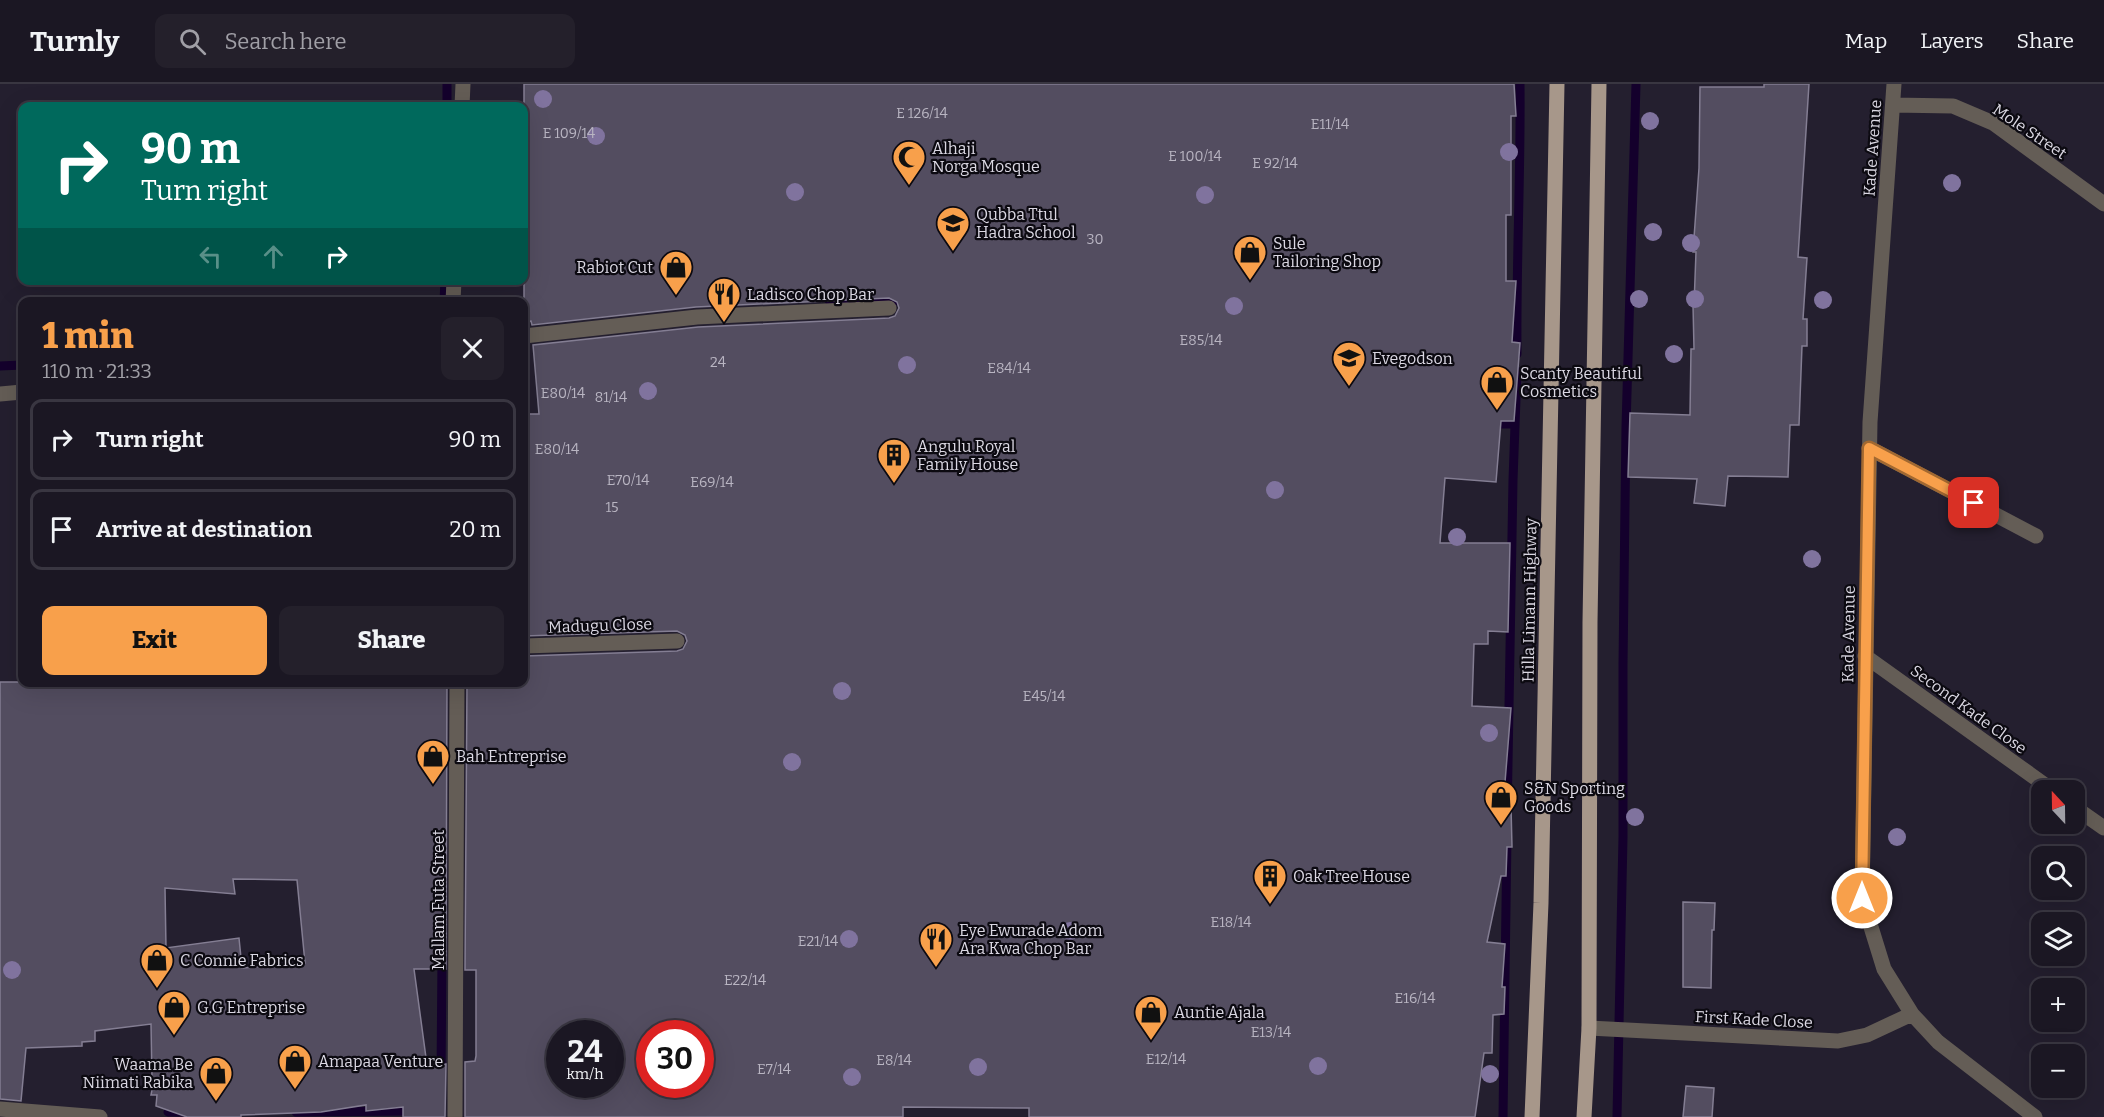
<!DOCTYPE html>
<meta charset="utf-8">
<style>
body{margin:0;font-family:Bitter,serif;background:#24202b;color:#f1f3f6;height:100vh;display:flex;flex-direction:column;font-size:22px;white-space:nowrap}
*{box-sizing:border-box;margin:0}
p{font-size:20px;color:#a09fa6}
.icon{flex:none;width:33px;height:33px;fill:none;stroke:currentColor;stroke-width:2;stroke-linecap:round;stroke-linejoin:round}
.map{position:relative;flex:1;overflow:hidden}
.details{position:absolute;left:18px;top:213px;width:510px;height:390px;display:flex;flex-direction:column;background:#1b1723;border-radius:12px;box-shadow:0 6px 24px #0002,0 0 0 2px #393641}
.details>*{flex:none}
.banner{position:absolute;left:18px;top:18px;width:510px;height:183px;border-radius:12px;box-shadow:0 6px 24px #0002,0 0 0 2px #393641;background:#00695c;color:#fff;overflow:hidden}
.needle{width:39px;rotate:338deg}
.buttons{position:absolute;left:2031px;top:696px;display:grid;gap:12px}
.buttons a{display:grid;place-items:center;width:54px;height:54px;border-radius:12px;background:#1b1723;box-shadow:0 6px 24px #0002,0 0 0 2px #393641;font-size:30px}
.speed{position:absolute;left:546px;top:936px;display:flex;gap:12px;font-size:30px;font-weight:700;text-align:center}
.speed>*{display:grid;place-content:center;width:78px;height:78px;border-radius:50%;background:#1b1723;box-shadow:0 6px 24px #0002,0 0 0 2px #393641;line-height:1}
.speed small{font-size:15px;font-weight:400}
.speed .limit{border:9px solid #d22;background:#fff;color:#111}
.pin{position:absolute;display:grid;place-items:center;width:51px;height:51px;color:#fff;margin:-26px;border-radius:12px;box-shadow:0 3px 9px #0006}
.me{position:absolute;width:66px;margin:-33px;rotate:0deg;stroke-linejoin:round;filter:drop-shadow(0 0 4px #0008)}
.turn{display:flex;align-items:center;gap:21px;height:126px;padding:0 24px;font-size:27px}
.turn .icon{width:78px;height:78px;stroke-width:2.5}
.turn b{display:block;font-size:42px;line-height:51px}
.lanes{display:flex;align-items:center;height:57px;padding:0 24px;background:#0003;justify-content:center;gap:30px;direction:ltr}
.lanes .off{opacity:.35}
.round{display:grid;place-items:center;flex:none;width:63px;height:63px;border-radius:12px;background:#24202b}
.headline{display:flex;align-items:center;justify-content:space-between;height:102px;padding:0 24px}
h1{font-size:36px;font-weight:800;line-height:45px;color:#f8a04b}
.primary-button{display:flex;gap:12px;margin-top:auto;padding:12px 24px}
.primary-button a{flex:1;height:69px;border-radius:12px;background:#f8a04b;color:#111;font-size:24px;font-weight:800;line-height:69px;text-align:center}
.primary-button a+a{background:#24202b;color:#f1f3f6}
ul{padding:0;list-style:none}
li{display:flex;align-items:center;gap:18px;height:81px;margin:0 12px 9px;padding:0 12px;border:3px solid #393641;border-radius:12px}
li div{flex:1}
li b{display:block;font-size:22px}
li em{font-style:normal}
header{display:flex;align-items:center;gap:36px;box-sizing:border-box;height:84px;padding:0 30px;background:#1b1723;border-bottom:2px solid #393641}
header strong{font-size:28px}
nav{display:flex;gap:33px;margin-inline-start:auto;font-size:21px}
.search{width:420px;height:54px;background:#24202b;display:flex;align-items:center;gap:15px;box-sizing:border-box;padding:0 21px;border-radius:12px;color:#a09fa6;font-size:22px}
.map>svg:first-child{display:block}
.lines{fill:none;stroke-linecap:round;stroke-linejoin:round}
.stream{stroke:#14002c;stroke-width:9}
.building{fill:#534d60;stroke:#847e93;stroke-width:1.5;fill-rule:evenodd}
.minor{stroke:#645d56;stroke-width:15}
.major{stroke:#a7978a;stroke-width:15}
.tree{fill:#80739e}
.route-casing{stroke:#a16831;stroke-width:15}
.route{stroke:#f8a04b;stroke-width:10}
.labels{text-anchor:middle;stroke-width:4.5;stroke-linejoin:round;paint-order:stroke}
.number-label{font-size:14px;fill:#b9b5c2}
.street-label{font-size:16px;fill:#dbd8e3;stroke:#0c0a11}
.poi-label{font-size:16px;fill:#dbd8e3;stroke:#0c0a11;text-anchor:start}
</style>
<header>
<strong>Turnly</strong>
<div class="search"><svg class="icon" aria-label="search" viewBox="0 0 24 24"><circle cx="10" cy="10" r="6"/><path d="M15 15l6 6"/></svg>Search here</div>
<nav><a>Map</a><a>Layers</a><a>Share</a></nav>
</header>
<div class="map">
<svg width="2104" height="1033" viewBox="0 0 2104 1033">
<rect width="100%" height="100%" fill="#241f2f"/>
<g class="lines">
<!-- stream -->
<path class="stream" d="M447,22v-22
M829,211v5l48,2 29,-2
M444,218l1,-22
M1517,270c-1,-90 4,-180 3,-270
M0,282l22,-1
M1491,342l6,-2h18
M1507,735l6,-339 4,-109
M441,992l1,-118
M177,1018l-9,10h18
M296,1028l118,-1
M1503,1033l4,-281
M1617,1033l6,-280v-172l3,-238 10,-343"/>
</g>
<!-- building -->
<path class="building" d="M524,0h990l2,32h-5v99h-5v66h10l-4,61 8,1 -6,78h-13l-5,61 -51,-4 -5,65h70l-2,89 -20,-1v13h-14l-2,62 39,2 -8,99h8l1,40h-5l-1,29h-5l-14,66 18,2 -3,43h3l-1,27 -11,1 -1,38h-8l-9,64h-446v-9l-126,-1v10h-438v-55l10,-1 1,-5v-86h-11l2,-288h57v-26l153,-5 6,-2 4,-8 -2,-6 -8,-4 -153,5v-222h15l-6,-69 165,-18 191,-9 6,-2 4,-8 -2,-6 -8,-4 -193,9 -164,18 -1,-4 -7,1zM560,950h50v50h-50zM650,950h50v50h-50z
M1764,0h45l-11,173 9,1 -4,61h4v27h-5l-3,79h-9l-2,52 -60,-1 -3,30 -31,-3 3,-24 -69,-2 2,-64 60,2 1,-66h3l-1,-44h1l2,-53h-3l6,-84 1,-81h64z
M0,598h447l-1,287h-32l13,96 19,-1 -1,53h-42v-10l-37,4v-6l-45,7 -80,3v2h-54l-31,-11 1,-11h-6l3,-15h-2l-1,-56 -56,7v10l-13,1v4l-56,2 -5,53 -21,-2zM233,795l64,1 8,83 -63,5 -3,-30 -73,10 -1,-60 70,6z
M1683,818l32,1 -1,27h-2l-1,58 -28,-1z
M1686,1002l28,2 -2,29h-29z"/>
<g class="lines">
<!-- minor -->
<path class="minor" d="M1894,0l-24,338 -8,476 22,71 28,45 26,28 97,75
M1893,21l60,1 40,17 111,81
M462,22l1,-22
M453,218l1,-22
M524,252l173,-19 192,-9
M0,310l22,-2
M1869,364l167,88
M524,562l153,-5
M1865,572l187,134
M2074,723l30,21
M1589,944l249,13 29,-6 45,-21
M0,1025l100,8
M455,1033l2,-435"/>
<!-- major -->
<path class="major" d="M1532,1033l9,-214 16,-819
M1584,1033l5,-89 1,-406 9,-538"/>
</g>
<!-- trees -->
<g class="tree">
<circle cx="543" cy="15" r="9"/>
<circle cx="1650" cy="37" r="9"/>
<circle cx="596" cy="52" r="9"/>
<circle cx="1509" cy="68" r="9"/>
<circle cx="1952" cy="99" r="9"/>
<circle cx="795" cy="108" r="9"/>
<circle cx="1205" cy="111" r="9"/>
<circle cx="1653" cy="148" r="9"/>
<circle cx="1691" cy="159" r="9"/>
<circle cx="1639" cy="215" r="9"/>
<circle cx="1695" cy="215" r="9"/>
<circle cx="1823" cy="216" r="9"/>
<circle cx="1234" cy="222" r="9"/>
<circle cx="1674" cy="270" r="9"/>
<circle cx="907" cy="281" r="9"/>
<circle cx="648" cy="307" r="9"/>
<circle cx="1275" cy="406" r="9"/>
<circle cx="1457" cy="453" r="9"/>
<circle cx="1812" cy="475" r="9"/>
<circle cx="842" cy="607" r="9"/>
<circle cx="1489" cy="649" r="9"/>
<circle cx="792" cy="678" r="9"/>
<circle cx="1635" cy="733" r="9"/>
<circle cx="1897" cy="753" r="9"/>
<circle cx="1070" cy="847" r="9"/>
<circle cx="849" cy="855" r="9"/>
<circle cx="12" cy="886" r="9"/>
<circle cx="1318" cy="982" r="9"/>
<circle cx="978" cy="983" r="9"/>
<circle cx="1490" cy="990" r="9"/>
<circle cx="852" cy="993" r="9"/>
</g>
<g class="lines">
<defs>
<path id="route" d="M1862,814l7,-450 105,55"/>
</defs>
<!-- route casing -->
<use href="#route" class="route-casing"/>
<!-- route -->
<use href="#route" class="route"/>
</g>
<!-- icons -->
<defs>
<symbol id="mosque-pin" viewBox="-11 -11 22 30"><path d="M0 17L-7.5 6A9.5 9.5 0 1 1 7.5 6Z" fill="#f8a04b" stroke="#0c0a11"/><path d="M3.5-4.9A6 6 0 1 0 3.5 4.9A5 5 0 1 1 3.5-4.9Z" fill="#111"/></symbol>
<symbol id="school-pin" viewBox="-11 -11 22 30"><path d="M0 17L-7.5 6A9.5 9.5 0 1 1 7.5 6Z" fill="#f8a04b" stroke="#0c0a11"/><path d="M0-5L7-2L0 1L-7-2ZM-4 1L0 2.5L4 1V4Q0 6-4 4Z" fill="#111"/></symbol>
<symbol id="shop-pin" viewBox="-11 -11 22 30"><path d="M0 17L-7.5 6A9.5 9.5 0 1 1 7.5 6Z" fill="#f8a04b" stroke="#0c0a11"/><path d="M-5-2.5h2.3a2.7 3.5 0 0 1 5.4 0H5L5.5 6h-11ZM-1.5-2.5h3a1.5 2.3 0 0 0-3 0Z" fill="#111"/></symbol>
<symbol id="restaurant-pin" viewBox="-11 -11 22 30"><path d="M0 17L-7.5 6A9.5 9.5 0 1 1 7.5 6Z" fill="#f8a04b" stroke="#0c0a11"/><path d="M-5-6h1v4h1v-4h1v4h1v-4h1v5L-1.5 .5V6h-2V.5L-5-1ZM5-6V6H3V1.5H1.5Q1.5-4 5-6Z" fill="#111"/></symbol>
<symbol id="building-pin" viewBox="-11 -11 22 30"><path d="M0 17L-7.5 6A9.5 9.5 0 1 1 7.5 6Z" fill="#f8a04b" stroke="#0c0a11"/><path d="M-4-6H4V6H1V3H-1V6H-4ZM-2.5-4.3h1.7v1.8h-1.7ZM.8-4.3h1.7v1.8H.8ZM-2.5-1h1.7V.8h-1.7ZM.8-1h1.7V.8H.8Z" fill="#111"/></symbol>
</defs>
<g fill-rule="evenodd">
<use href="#mosque-pin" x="890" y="54" width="38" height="52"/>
<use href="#school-pin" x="934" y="120" width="38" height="52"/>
<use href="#shop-pin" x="1231" y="149" width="38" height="52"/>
<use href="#shop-pin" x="657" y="164" width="38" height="52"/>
<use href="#restaurant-pin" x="705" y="191" width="38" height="52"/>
<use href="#school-pin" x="1330" y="255" width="38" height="52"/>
<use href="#shop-pin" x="1478" y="279" width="38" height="52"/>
<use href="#building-pin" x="875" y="352" width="38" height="52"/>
<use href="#shop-pin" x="414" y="653" width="38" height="52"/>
<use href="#shop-pin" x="1482" y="694" width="38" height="52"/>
<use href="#building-pin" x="1251" y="773" width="38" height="52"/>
<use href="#restaurant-pin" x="917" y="836" width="38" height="52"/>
<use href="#shop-pin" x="138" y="857" width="38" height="52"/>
<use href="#shop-pin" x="155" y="904" width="38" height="52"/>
<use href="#shop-pin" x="1132" y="909" width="38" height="52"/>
<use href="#shop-pin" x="276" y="958" width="38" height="52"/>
<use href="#shop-pin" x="197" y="970" width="38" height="52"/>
</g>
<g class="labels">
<!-- number labels -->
<g class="number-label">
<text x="922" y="34">E 126/14</text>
<text x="1330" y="45">E11/14</text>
<text x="569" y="54">E 109/14</text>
<text x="1195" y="77">E 100/14</text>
<text x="1275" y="84">E 92/14</text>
<text x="1095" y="160">30</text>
<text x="1201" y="261">E85/14</text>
<text x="718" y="283">24</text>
<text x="1009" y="289">E84/14</text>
<text x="563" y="314">E80/14</text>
<text x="611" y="318">81/14</text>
<text x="557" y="370">E80/14</text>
<text x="628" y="401">E70/14</text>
<text x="712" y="403">E69/14</text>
<text x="612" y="428">15</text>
<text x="1044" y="617">E45/14</text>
<text x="1231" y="843">E18/14</text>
<text x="818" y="862">E21/14</text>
<text x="745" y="901">E22/14</text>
<text x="1415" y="919">E16/14</text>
<text x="1271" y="953">E13/14</text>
<text x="1166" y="980">E12/14</text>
<text x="894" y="981">E8/14</text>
<text x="774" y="990">E7/14</text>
</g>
<!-- street labels -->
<g class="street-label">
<text transform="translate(2030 47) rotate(34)" y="6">Mole Street</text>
<text transform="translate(1872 64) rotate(-86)" y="6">Kade Avenue</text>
<text transform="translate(1529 516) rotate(-89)" y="6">Hilla Limann Highway</text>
<text transform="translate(600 541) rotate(-2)" y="6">Madugu Close</text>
<text transform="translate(1848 550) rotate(-89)" y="6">Kade Avenue</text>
<text transform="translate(1969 625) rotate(36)" y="6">Second Kade Close</text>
<text transform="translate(438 816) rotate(-90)" y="6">Mallam Futa Street</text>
<text transform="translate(1754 935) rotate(3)" y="6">First Kade Close</text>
</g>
<!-- poi labels -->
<g class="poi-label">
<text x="932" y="70">Alhaji<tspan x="932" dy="18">Norga Mosque</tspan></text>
<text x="976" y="136">Qubba Ttul<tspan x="976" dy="18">Hadra School</tspan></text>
<text x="1273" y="165">Sule<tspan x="1273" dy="18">Tailoring Shop</tspan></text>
<text x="653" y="189" text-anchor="end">Rabiot Cut</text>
<text x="747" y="216">Ladisco Chop Bar</text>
<text x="1372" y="280">Evegodson</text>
<text x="1520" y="295">Scanty Beautiful<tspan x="1520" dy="18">Cosmetics</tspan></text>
<text x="917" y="368">Angulu Royal<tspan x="917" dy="18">Family House</tspan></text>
<text x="456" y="678">Bah Entreprise</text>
<text x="1524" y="710">S&amp;N Sporting<tspan x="1524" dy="18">Goods</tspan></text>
<text x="1293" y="798">Oak Tree House</text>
<text x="959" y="852">Eye Ewurade Adom<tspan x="959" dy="18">Ara Kwa Chop Bar</tspan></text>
<text x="180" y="882">C Connie Fabrics</text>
<text x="197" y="929">G.G Entreprise</text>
<text x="1174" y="934">Auntie Ajala</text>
<text x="318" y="983">Amapaa Venture</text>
<text x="193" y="986" text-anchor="end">Waama Be<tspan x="193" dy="18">Niimati Rabika</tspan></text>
</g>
</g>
</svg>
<div class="buttons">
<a><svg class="needle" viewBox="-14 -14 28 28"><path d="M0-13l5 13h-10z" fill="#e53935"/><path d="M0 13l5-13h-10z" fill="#a09fa6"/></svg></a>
<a><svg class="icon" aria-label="search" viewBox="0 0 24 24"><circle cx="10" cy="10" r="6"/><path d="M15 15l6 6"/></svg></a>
<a><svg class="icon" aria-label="layers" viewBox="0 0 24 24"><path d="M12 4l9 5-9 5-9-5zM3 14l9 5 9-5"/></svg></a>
<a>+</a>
<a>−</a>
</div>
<div class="speed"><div>24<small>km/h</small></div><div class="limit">30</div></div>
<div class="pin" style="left:1974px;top:419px;background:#d93025"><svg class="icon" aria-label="arrive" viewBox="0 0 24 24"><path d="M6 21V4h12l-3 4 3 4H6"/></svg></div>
<svg class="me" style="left:1862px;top:814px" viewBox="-20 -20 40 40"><circle r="17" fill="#f8a04b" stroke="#fff" stroke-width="3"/><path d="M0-11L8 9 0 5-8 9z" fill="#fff"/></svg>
<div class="banner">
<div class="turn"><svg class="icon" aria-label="right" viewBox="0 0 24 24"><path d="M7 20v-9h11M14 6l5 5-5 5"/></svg><div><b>90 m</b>Turn right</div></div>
<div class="lanes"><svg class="icon off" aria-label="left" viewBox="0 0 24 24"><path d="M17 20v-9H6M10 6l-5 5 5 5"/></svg><svg class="icon off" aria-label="ahead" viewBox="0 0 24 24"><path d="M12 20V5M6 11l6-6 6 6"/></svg><svg class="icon" aria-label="right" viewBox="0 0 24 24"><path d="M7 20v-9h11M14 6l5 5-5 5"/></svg></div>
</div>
<section class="details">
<div class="headline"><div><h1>1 min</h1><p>110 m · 21:33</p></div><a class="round"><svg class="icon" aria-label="close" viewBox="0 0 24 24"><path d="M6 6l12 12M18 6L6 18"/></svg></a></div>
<ul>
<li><svg class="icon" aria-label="right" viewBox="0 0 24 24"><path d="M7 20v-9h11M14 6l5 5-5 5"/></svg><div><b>Turn right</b></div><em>90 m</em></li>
<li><svg class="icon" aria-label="arrive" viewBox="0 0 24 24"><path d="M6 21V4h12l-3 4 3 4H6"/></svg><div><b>Arrive at destination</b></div><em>20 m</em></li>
</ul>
<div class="primary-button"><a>Exit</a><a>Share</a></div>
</section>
</div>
